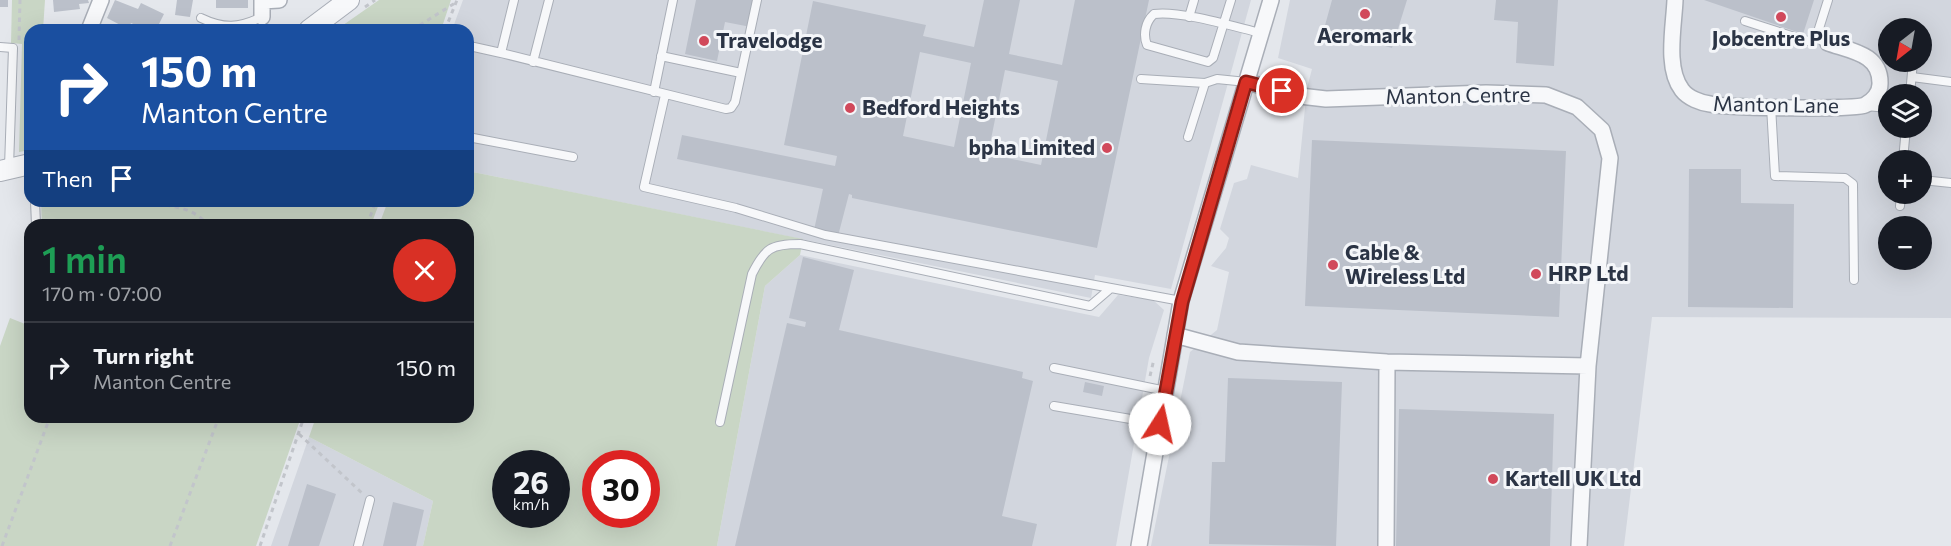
<!DOCTYPE html>
<meta charset="utf-8">
<style>
body{margin:0;font-family:Commissioner,sans-serif;background:#20242c;color:#f1f3f6;height:100vh;display:flex;flex-direction:column;font-size:22px;white-space:nowrap}
*{box-sizing:border-box;margin:0}
p{font-size:20px;color:#9ea1a6}
.icon{flex:none;width:33px;height:33px;fill:none;stroke:currentColor;stroke-width:2;stroke-linecap:round;stroke-linejoin:round}
.map{position:relative;flex:1;overflow:hidden}
.drawer{position:absolute;left:24px;top:219px;width:450px;height:204px;display:flex;flex-direction:column;background:#171b24;border-radius:18px;box-shadow:0 6px 24px #0002}
.drawer>*{flex:none}
.hud{position:absolute;left:24px;top:24px;width:450px;height:183px;border-radius:18px;box-shadow:0 6px 24px #0002;background:#1a4fa0;color:#fff;overflow:hidden}
.needle{width:39px;rotate:211deg}
.tools{position:absolute;left:1878px;top:18px;display:grid;gap:12px}
.tools a{display:grid;place-items:center;width:54px;height:54px;border-radius:50%;background:#171b24;box-shadow:0 6px 24px #0002;font-size:30px}
.speed{position:absolute;left:492px;top:450px;display:flex;gap:12px;font-size:30px;font-weight:700;text-align:center}
.speed>*{display:grid;place-content:center;width:78px;height:78px;border-radius:50%;background:#171b24;box-shadow:0 6px 24px #0002;line-height:1}
.speed small{font-size:15px;font-weight:400}
.speed .limit{border:9px solid #d22;background:#fff;color:#111}
.pin{position:absolute;display:grid;place-items:center;width:51px;height:51px;color:#fff;margin:-26px;border:3px solid #fff;border-radius:50%;box-shadow:0 2px 6px #0007}
.me{position:absolute;width:66px;margin:-33px;rotate:10deg;stroke-linejoin:round;filter:drop-shadow(0 0 4px #0008)}
.turn{display:flex;align-items:center;gap:21px;height:126px;padding:0 18px;font-size:27px}
.turn .icon{width:78px;height:78px;stroke-width:2.5}
.turn b{display:block;font-size:42px;line-height:51px}
.then{display:flex;align-items:center;height:57px;padding:0 18px;background:#0003;gap:12px;font-size:22px}
.round{display:grid;place-items:center;flex:none;width:63px;height:63px;border-radius:32px;background:#20242c}
.summary{display:flex;align-items:center;justify-content:space-between;height:102px;padding:0 18px}
h1{font-size:36px;font-weight:600;line-height:45px;color:#1e9e55}
ul{padding:0;list-style:none}
li{display:flex;align-items:center;gap:18px;height:90px;padding:0 18px;border-top:2px solid #363941}
li div{flex:1}
li b{display:block;font-size:22px}
li em{font-style:normal}
.map>svg:first-child{display:block}
.built{fill:#d2d6de;fill-rule:evenodd}
.green{fill:#c9d6c5;fill-rule:evenodd}
.building{fill:#bbc0ca;fill-rule:evenodd}
.lines{fill:none;stroke-linecap:round;stroke-linejoin:round}
.service-casing{stroke:#a9aeb7;stroke-width:10}
.minor-casing{stroke:#a9aeb7;stroke-width:18}
.tertiary-casing{stroke:#a9aeb7;stroke-width:22}
.path{stroke:#c2c5cb;stroke-width:3;stroke-dasharray:4.5 4.5;stroke-linecap:butt}
.service{stroke:#f7f8fa;stroke-width:8}
.minor{stroke:#f7f8fa;stroke-width:15}
.tertiary{stroke:#f7f8fa;stroke-width:20}
.route-casing{stroke:#8d1f18;stroke-width:15}
.route{stroke:#d93025;stroke-width:10}
.poi-dot{fill:#d1495b;stroke:#f4f6f9;stroke-width:2}
.labels{text-anchor:middle;stroke-width:6;stroke-linejoin:round;paint-order:stroke}
.poi-label{font-size:21px;font-weight:bold;fill:#2b3445;stroke:#f4f6f9;text-anchor:start}
.street-label{font-size:21px;fill:#2b3445;stroke:#f4f6f9}
</style>
<div class="map">
<svg width="1951" height="546" viewBox="0 0 1951 546">
<rect width="100%" height="100%" fill="#e4e7ec"/>
<!-- built -->
<path class="built" d="M463,0h788l-80,289 -76,-14 -4,23 -623,-127v-141h-16z
M1290,0h661v318l-299,-1 -28,229h-473l39,-194 27,-22 12,-58 -18,-6 15,-18 3,-10 -9,-9 14,-46 13,-4 4,-14 47,13 9,-90 5,-19 -34,-11zM1888,28h34v34h-34zM1888,94h34v34h-34zM1888,160h34v34h-34zM1888,226h34v34h-34z
M800,255l299,62 19,-22 35,5 11,10 -15,48 -33,188h-399l48,-260z
M309,437l124,64 -10,45h-152z"/>
<!-- green -->
<path class="green" d="M12,0h33l-2,30h-13v120l-11,2 3,-108 -11,-1z
M379,0h72l-10,30h-105z
M468,171l335,68 -3,16 -35,31 -48,260h-294l10,-45 -124,-64 7,-20h152v-192h-89l9,-24h80zM506,464h50v50h-50zM596,464h50v50h-50z
M41,201h339l-9,24h-329z
M10,318l20,8v91h252l17,6 -43,123h-256v-200z"/>
<!-- building -->
<path class="building" d="M0,0h8v7h-8z
M53,0h35l1,3 -10,1 1,5 -26,3z
M115,0l23,9 3,-6 23,11 -8,16h-9l-16,-7 -3,6 -21,-11z
M177,0h16l-3,17 -15,-2z
M216,0h32v8h-32z
M696,0h60l-5,27 -26,-5 -8,39 -32,-7z
M984,0h36l-11,54 53,11 13,-65h74l-52,248 -245,-50v-3l-3,-1 -11,42 -24,-6 9,-41 -146,-30 5,-24 153,31 2,-10 -53,-11 29,-144 113,24 -3,11 51,11zM920,52l51,11 -17,84 -51,-11zM1005,70l53,11 -17,84 -53,-11z
M1332,0h75l-15,48 -68,-19z
M1496,0h62l-4,66 -38,-3 2,-41 -24,-2z
M1704,0h110l-11,34z
M1312,140l254,11 -7,166 -254,-11z
M1689,169h52v34l53,1 -1,104 -105,-1z
M803,257l51,13 -15,60 184,42 -1,6 11,3 -31,135 35,8 -5,22h-297l52,-223 18,4 1,-5 -17,-4z
M1228,378l114,4 -6,164 -127,-2 3,-82h13z
M1085,382l19,4 -2,10 -19,-4z
M1399,409l155,5 -4,132h-154z
M307,484l29,10 -17,52h-31z
M393,502l31,8 -8,36h-33z"/>
<g class="lines">
<defs>
<path id="service" d="M1231,0l-18,58 -5,4 -61,-17c-4,-10 -2,-23 7,-31 25,-4 81,13 107,19
M1189,17l5,-17
M201,18c23,11 38,10 61,-1
M1745,21l62,20 9,-3 12,5
M1816,38l12,-38
M0,47l13,1 -4,119
M468,48l6,-1 27,6 225,56 5,-1 4,-6 22,-102
M501,53l13,-53
M661,56l80,17
M533,62l16,-62
M1912,77l39,5
M1141,79l64,4
M654,92l19,-92
M1910,94l3,-32
M665,95l-21,92 92,21 89,27 286,53
M1771,106l4,70 70,2 8,6 1,96
M1866,106l22,2
M468,137l105,20
M1188,137l17,-54 12,-4 30,3
M1903,160l3,-32
M1922,180l29,3
M35,201l1,24
M1900,206l1,-12
M1054,368l112,23
M1054,406l106,18
M720,422l32,-148c13,-26 19,-30 48,-30l290,62 21,-18 70,13
M358,546l12,-46"/>
<path id="minor" d="M262,0v17
M1675,0c-1,26 -10,68 7,90 6,8 19,13 28,14 16,4 145,6 155,1 8,-4 15,-12 15,-21 1,-30 -29,-33 -52,-41
M262,1l17,-1
M89,30l12,-30
M1247,82l53,14 26,3 160,-6 60,2 31,12 25,23 8,28 -22,208
M1175,335l63,17 149,10 201,4 -9,180
M1139,546l42,-245 90,-301
M1386,546l1,-184"/>
<path id="tertiary" d="M309,30l40,-30
M0,171l30,-7"/>
</defs>
<!-- service casing -->
<use href="#service" class="service-casing"/>
<!-- minor casing -->
<use href="#minor" class="minor-casing"/>
<!-- tertiary casing -->
<use href="#tertiary" class="tertiary-casing"/>
<!-- path -->
<path class="path" d="M365,7l10,-7
M412,30l43,-27
M445,30l12,-30
M19,40l1,-40
M121,201c29,5 67,-1 87,24
M168,206l8,-5
M367,225l9,-24
M1150,376l4,-17
M1145,412l2,-15
M294,417l9,3
M299,434l64,60
M1140,444l2,-14
M2,546l48,-129
M170,546l49,-129
M260,546l44,-129"/>
<!-- service -->
<use href="#service" class="service"/>
<!-- minor -->
<use href="#minor" class="minor"/>
<!-- tertiary -->
<use href="#tertiary" class="tertiary"/>
</g>
<g class="lines">
<defs>
<path id="route" d="M1160,424l22,-122 64,-220 36,9"/>
</defs>
<!-- route casing -->
<use href="#route" class="route-casing"/>
<!-- route -->
<use href="#route" class="route"/>
</g>
<!-- markers -->
<g class="poi-dot">
<circle cx="1365" cy="14" r="6"/>
<circle cx="1781" cy="17" r="6"/>
<circle cx="704" cy="41" r="6"/>
<circle cx="850" cy="108" r="6"/>
<circle cx="1107" cy="148" r="6"/>
<circle cx="1333" cy="265" r="6"/>
<circle cx="1536" cy="274" r="6"/>
<circle cx="1493" cy="479" r="6"/>
</g>
<g class="labels">
<!-- poi labels -->
<g class="poi-label">
<text x="1365" y="43" text-anchor="middle">Aeromark</text>
<text x="1781" y="46" text-anchor="middle">Jobcentre Plus</text>
<text x="716" y="48">Travelodge</text>
<text x="862" y="115">Bedford Heights</text>
<text x="1095" y="155" text-anchor="end">bpha Limited</text>
<text x="1345" y="260">Cable &amp;<tspan x="1345" dy="24">Wireless Ltd</tspan></text>
<text x="1548" y="281">HRP Ltd</text>
<text x="1505" y="486">Kartell UK Ltd</text>
</g>
<!-- street labels -->
<g class="street-label">
<text transform="translate(1458 96) rotate(-1)" y="7">Manton Centre</text>
<text transform="translate(1776 105) rotate(1)" y="7">Manton Lane</text>
</g>
</g>
</svg>
<div class="tools">
<a><svg class="needle" viewBox="-14 -14 28 28"><path d="M0-13l5 13h-10z" fill="#e53935"/><path d="M0 13l5-13h-10z" fill="#9ea1a6"/></svg></a>
<a><svg class="icon" aria-label="layers" viewBox="0 0 24 24"><path d="M12 4l9 5-9 5-9-5zM3 14l9 5 9-5"/></svg></a>
<a>+</a>
<a>−</a>
</div>
<div class="speed"><div>26<small>km/h</small></div><div class="limit">30</div></div>
<div class="pin" style="left:1282px;top:91px;background:#d93025"><svg class="icon" aria-label="arrive" viewBox="0 0 24 24"><path d="M6 21V4h12l-3 4 3 4H6"/></svg></div>
<svg class="me" style="left:1160px;top:424px" viewBox="-20 -20 40 40"><circle r="19" fill="#fff"/><path d="M0-13L10 11 0 6-10 11z" fill="#d93025"/></svg>
<div class="hud">
<div class="turn"><svg class="icon" aria-label="right" viewBox="0 0 24 24"><path d="M7 20v-9h11M14 6l5 5-5 5"/></svg><div><b>150 m</b>Manton Centre</div></div>
<div class="then">Then<svg class="icon" aria-label="arrive" viewBox="0 0 24 24"><path d="M6 21V4h12l-3 4 3 4H6"/></svg></div>
</div>
<section class="drawer">
<div class="summary"><div><h1>1 min</h1><p>170 m · 07:00</p></div><a class="round" style="background:#d93025;color:#fff"><svg class="icon" aria-label="close" viewBox="0 0 24 24"><path d="M6 6l12 12M18 6L6 18"/></svg></a></div>
<ul>
<li><svg class="icon" aria-label="right" viewBox="0 0 24 24"><path d="M7 20v-9h11M14 6l5 5-5 5"/></svg><div><b>Turn right</b><p>Manton Centre</p></div><em>150 m</em></li>
</ul>
</section>
</div>
